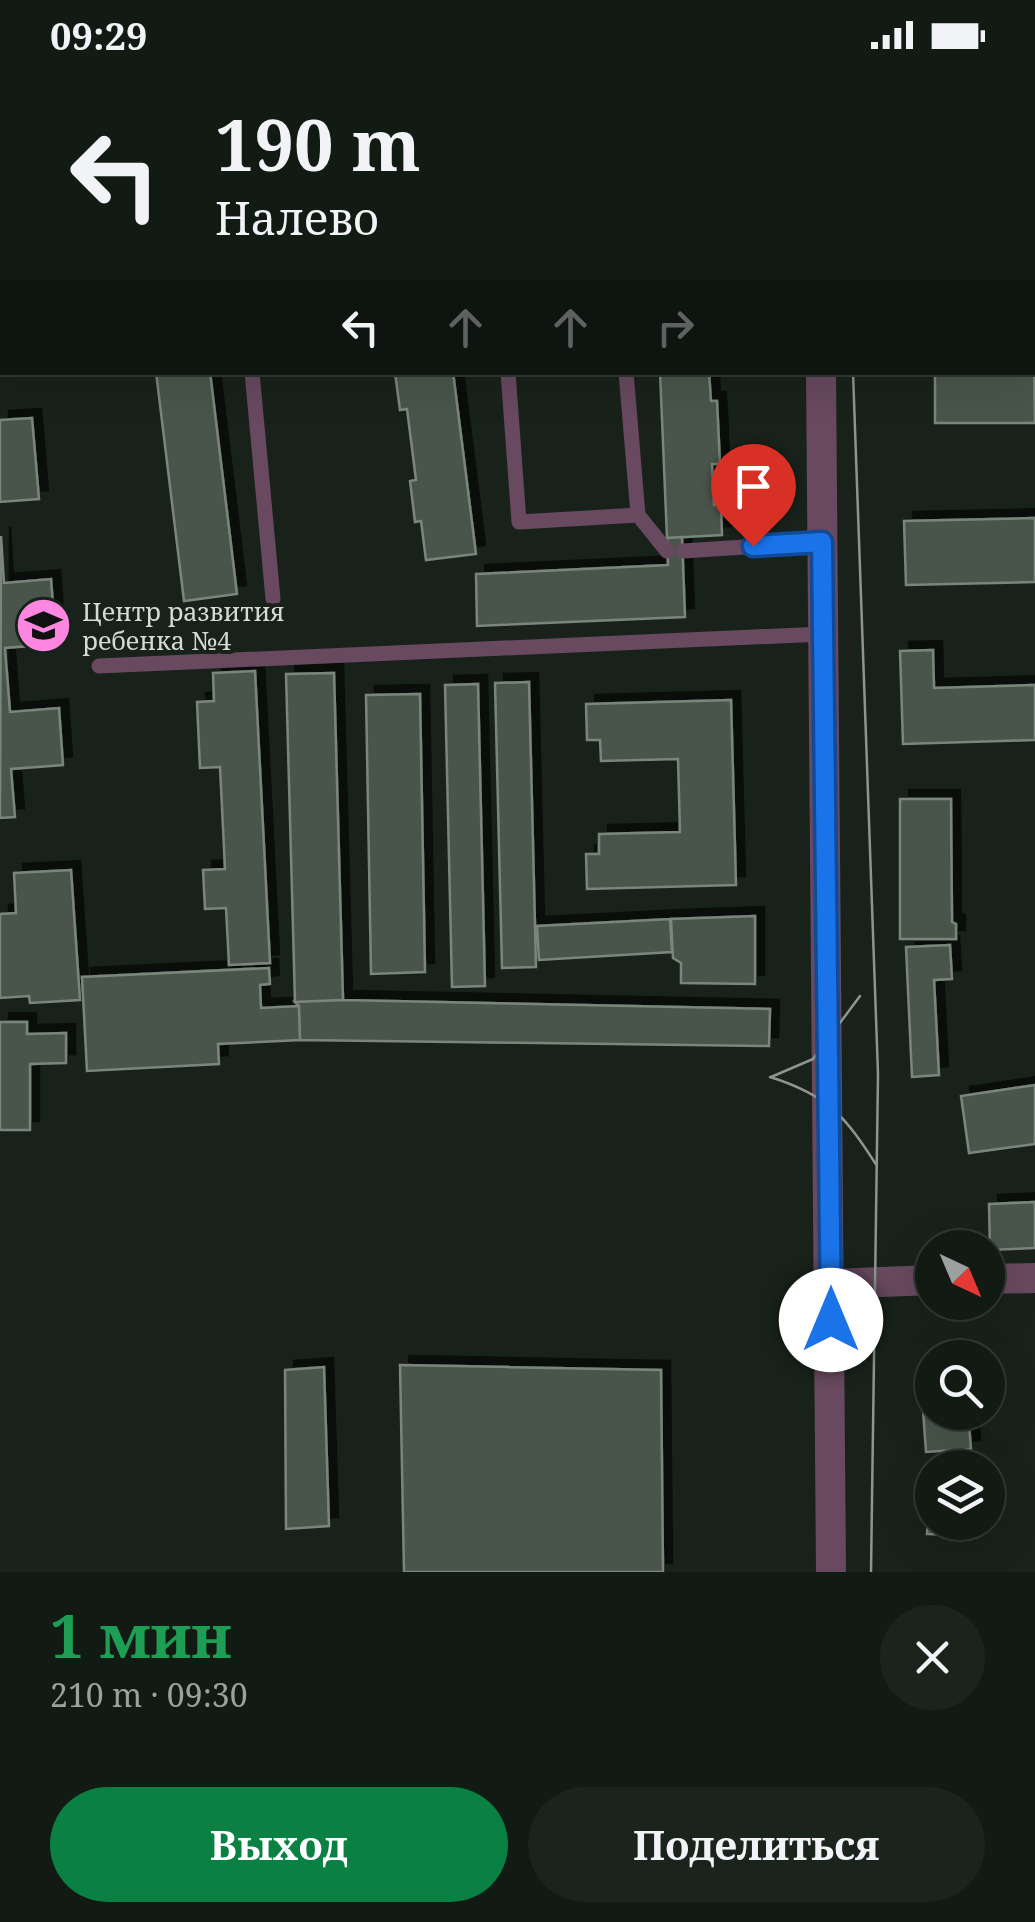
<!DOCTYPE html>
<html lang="ru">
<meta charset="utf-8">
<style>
body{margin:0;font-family:"Noto Serif",serif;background:#1b231d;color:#f1f3f6;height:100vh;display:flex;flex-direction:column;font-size:38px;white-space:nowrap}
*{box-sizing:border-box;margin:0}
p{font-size:32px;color:#9ca1a0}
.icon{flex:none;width:55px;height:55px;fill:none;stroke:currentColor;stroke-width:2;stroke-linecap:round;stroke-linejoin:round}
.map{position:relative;height:1502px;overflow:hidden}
.side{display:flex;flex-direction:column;background:#121a14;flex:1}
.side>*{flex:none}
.hud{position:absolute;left:0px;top:0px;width:1035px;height:305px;box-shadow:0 10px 40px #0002,0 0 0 2px #313834;background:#121a14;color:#f1f3f6;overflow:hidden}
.needle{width:65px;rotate:136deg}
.controls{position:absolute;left:915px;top:1160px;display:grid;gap:20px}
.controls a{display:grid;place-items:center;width:90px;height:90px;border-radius:50%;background:#121a14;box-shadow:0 10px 40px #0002,0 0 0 2px #313834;font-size:50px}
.pin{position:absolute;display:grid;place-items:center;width:85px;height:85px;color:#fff;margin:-102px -42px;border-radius:50% 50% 50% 0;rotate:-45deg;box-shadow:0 0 10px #0007}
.pin .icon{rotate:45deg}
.me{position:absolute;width:110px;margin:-55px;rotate:0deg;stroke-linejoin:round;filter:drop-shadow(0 0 8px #0008)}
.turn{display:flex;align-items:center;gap:35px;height:210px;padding:0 50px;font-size:45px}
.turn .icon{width:130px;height:130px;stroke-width:2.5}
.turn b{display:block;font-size:70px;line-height:85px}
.lanes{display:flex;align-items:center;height:95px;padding:0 50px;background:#0003;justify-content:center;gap:50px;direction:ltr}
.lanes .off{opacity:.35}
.round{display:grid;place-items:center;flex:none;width:105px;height:105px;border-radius:52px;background:#1b231d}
.headline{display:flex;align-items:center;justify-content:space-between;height:170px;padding:0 50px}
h1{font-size:60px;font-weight:700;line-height:75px;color:#1e9e55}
.cta{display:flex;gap:20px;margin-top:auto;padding:20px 50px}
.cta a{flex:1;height:115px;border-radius:60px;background:#0b8043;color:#fff;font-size:40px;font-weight:700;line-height:115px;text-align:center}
.cta a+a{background:#1b231d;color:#f1f3f6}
.status{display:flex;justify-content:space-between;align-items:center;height:70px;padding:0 50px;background:#121a14;direction:ltr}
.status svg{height:28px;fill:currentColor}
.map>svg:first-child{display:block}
.building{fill:#4a554b;stroke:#7a867b;stroke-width:2.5;filter:url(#shadow)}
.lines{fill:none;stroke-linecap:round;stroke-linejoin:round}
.lane{stroke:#68495f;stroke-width:15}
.street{stroke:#68495f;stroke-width:30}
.tram{stroke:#8d958e;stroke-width:2.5}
.route-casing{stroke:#114b97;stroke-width:25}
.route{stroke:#1a73e8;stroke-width:18}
.labels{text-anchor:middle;stroke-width:8;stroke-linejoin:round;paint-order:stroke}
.poi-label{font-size:25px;fill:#d4dbd5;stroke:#18221a;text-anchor:start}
</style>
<div class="status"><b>09:29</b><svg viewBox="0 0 49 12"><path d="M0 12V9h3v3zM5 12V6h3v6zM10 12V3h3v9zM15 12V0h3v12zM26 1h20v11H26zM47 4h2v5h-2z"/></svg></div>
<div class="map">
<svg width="1035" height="1502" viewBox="0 0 1035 1502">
<defs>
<filter id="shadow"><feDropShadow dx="9" dy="-9" stdDeviation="0" flood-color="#0009"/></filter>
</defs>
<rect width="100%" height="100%" fill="#18221a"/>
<!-- building -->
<path class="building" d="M602,0h64v2h-84z
M913,0h66v2h-66z
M1032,167l3,186h-100v-51h97z
M156,302h54l27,222 -53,7z
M453,302l23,182 -50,6 -5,-39 -6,1 -5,-41 6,-1 -9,-71 -7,1 -5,-37z
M660,302h49l2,29h6l3,63h-8l2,41 7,-1 1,31 -55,3z
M32,348l7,81 -39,3v-82z
M1035,448v64l-129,3 -2,-64z
M1,466l3,47 47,-4 5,65 -51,4 5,64 49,-4 4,57 -52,4 4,48 -15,1z
M682,467l3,80 -208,9 -1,-52 192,-9 -1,-27z
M933,580l1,38 101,-3v55l-132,4 -3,-93z
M255,601l15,292 -41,2 -3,-57 -21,1 -2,-39 22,-1 -5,-102 -20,1 -3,-66 17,-1 -1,-28z
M334,603l9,327 -48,2 -9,-328z
M529,612l7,285 -34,1 -7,-285z
M478,614l7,302 -33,1 -7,-302z
M420,624l5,278 -54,2 -5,-279z
M731,630l5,185 -149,4 -1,-35h13v-20l81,-2 -2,-73 -77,2 -1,-21h-13l-1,-36z
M900,729h51l1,123 4,2v15h-56z
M71,800l9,130 -50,3 -1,-7 -29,2v-84l16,-1 -2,-40z
M755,846v68l-74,-1v-20l-8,-5 -2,-39z
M670,849l2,33 -133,8 -2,-34z
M950,875l2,34 -18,1 5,95 -27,2 -6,-130z
M269,898l1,16 -10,1 1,23 38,-2 1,34 -82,4 1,20 -132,7 -5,-94z
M343,930l427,9 -1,37 -469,-6 -1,-34 -4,-4z
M0,952h27v12l39,-1v30l-36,1v66h-30z
M1035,1015v59l-66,9 -8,-57z
M1035,1132v46l-45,2 -1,-46z
M400,1295l261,5 2,202h-259z
M324,1297l5,159 -43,3 -1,-159z
M932,1339l36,3 3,37 -45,3 -3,-42z
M929,1436h3v16h36l-1,13 -40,-1z"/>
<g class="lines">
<!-- lane -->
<path class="lane" d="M226,0v2
M884,0v2
M1032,137h3
M0,141h2
M252,302l21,227
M508,302l11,150 119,-7 -12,-143
M638,445l29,36
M683,481l139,-9
M99,596l724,-32"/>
<!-- street -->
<path class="street" d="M814,0v2
M821,302l10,1200
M988,1209l47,-1
M831,1214l101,-4"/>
<!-- tram -->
<path class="tram" d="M831,0v2
M847,2v-2
M853,302l25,702 -7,498
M770,1007c58,18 75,39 107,89
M771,1007l42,-18 47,-63"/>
</g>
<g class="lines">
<defs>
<path id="route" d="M753,476l69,-4 9,778"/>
</defs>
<!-- route casing -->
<use href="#route" class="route-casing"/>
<!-- route -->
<use href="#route" class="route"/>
</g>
<!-- icons -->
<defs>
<symbol id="school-disc" viewBox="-11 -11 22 22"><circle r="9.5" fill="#fd86e1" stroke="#18221a"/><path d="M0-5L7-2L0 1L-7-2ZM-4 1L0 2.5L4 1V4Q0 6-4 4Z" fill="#111"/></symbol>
</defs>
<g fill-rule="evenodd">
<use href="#school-disc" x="12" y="524" width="63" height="63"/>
</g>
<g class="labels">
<!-- poi labels -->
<g class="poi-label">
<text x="82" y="551">Центр развития<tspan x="82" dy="29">ребенка №4</tspan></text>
</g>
</g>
</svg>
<div class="controls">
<a><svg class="needle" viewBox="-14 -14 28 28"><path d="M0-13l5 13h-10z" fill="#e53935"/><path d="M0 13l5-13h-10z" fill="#9ca1a0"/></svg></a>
<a><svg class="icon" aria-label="search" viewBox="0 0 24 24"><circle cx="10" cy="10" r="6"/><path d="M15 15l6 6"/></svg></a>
<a><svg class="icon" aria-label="layers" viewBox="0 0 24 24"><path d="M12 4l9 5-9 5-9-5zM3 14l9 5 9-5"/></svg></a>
</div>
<div class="pin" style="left:753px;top:476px;background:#d93025"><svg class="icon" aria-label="arrive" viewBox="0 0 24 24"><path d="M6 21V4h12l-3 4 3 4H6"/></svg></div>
<svg class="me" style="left:831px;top:1250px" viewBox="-20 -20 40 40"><circle r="19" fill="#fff"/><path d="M0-13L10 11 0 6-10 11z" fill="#1a73e8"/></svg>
<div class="hud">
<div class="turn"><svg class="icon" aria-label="left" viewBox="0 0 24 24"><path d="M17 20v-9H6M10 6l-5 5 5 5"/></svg><div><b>190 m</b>Налево</div></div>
<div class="lanes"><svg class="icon" aria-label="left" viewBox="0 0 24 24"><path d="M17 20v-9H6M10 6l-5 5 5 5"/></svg><svg class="icon off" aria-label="ahead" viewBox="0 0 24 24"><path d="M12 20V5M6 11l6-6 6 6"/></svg><svg class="icon off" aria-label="ahead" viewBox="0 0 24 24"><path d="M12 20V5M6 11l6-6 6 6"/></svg><svg class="icon off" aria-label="right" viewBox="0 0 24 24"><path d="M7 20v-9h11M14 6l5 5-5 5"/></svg></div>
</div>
</div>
<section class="side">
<div class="headline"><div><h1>1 мин</h1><p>210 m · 09:30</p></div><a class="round"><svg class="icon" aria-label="close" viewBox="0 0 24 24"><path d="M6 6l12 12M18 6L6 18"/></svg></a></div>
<div class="cta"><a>Выход</a><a>Поделиться</a></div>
</section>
